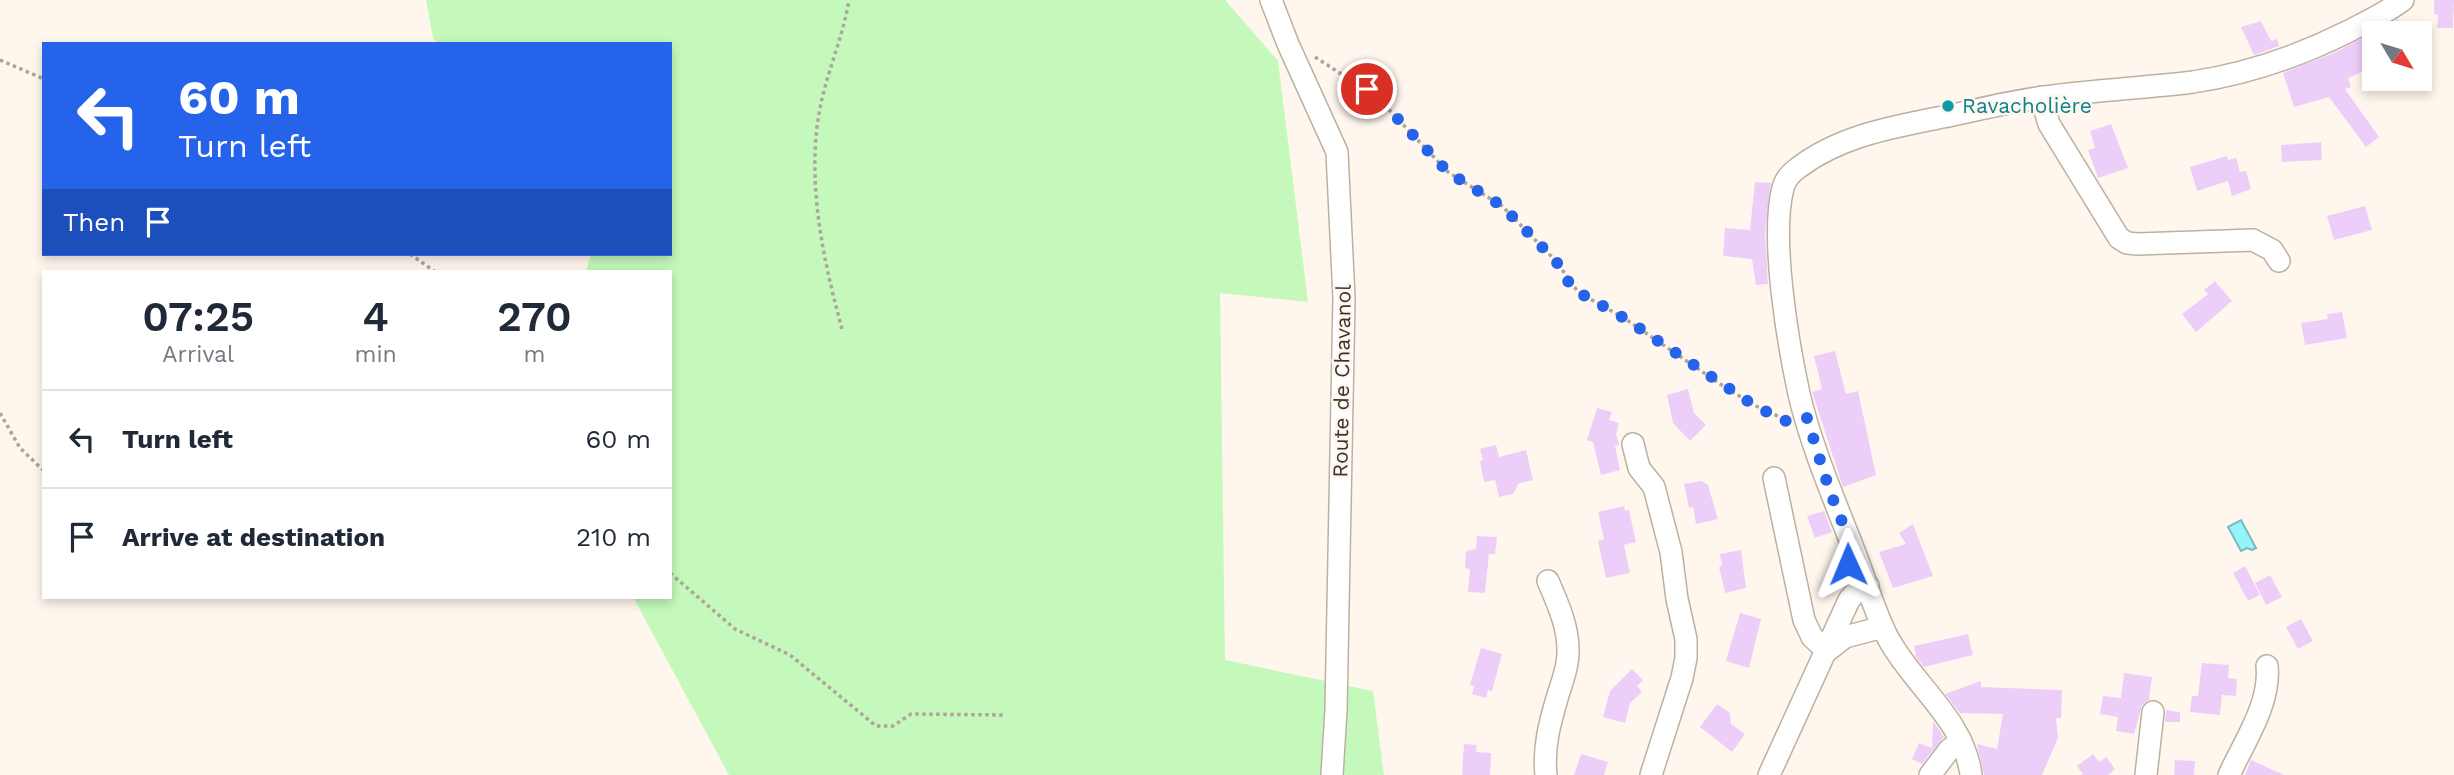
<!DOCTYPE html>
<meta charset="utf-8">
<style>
body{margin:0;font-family:"Work Sans",sans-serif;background:#f2f2f3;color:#1f2937;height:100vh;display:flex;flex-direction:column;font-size:26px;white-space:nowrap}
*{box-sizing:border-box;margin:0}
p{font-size:23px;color:#747a83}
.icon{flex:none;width:38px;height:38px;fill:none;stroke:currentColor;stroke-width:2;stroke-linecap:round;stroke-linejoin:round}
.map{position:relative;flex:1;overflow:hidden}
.drawer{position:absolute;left:42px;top:270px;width:630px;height:329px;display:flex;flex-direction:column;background:#fff;border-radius:0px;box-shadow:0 4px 10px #0003}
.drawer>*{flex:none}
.top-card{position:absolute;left:42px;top:42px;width:630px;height:214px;border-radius:0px;box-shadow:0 4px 10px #0003;background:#2563eb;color:#fff;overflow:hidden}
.needle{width:46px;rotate:128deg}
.controls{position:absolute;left:2362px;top:21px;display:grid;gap:14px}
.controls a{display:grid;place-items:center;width:70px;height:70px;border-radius:0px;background:#fff;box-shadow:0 4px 10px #0003;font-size:35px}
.pin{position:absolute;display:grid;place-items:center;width:60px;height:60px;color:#fff;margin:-30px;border:4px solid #fff;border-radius:50%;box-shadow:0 2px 7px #0007}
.me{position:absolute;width:77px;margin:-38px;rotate:359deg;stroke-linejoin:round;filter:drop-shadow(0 0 5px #0008)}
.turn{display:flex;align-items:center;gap:24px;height:147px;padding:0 21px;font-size:32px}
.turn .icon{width:91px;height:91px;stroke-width:2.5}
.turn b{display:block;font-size:49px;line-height:60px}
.then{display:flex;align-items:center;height:66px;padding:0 21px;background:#0003;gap:14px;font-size:26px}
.eta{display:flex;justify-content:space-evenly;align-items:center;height:119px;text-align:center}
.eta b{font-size:42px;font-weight:600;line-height:49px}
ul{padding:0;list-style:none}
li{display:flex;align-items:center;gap:21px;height:98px;padding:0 21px;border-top:2px solid #e0e1e3}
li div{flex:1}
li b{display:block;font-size:26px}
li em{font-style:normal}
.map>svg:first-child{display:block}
.green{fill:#c4f9bb}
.water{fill:#95f3fa;stroke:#79babc;stroke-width:2}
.building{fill:#edcef9}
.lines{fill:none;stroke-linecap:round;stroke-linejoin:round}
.minor-casing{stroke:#bcb0a0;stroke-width:24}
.path{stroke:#aca59d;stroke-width:3.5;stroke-dasharray:3.5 3.5;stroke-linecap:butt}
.minor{stroke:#fff;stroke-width:21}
.route{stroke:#2563eb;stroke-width:12;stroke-dasharray:0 21.6}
.culture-dot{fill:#0f9aa8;stroke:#fff7ed;stroke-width:2.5}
.labels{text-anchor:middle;stroke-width:5;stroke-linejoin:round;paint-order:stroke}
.culture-label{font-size:21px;fill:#0d838f;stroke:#fff7ed;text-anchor:start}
.street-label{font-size:21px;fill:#39342d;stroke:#fff7ed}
</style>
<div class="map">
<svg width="2454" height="775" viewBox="0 0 2454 775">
<rect width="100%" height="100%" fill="#fff7ed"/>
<!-- green -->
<path class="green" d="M426,0h799l53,61 30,241 -88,-9 5,367 148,31 11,84h-655l-96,-178h37v-326h-84l5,-17h79v-210h-231l-6,-6z"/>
<!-- water -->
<path class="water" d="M2241,520l15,28 -4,2 -5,-2 -6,3 -13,-24z"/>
<!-- building -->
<path class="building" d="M2434,0h20l-1,28h-16l1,-13 -4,-1z
M2398,19l8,14h-31v16l-13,7 7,13 -21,9 3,9 -6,2 34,48 -13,10 -37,-50 -35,10 -11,-34 51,-20z
M2261,21l10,20 6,-2 2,7 -25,9 -13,-28z
M2111,124l17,44 -30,10 -10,-28 7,-2 -5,-17z
M2321,142l1,18 -40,2 -1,-17z
M2227,156l1,4 8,-2 4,14 6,-1 5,18 -19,7 -4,-15 -31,10 -7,-24z
M1755,182l16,1 -6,51 3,50 -12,1 -4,-26 -29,-3 2,-28 25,2z
M2365,206l7,24 -38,10 -7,-24z
M2215,281l17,20 -36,31 -14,-18 26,-20 -4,-4z
M2342,312l5,26 -42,7 -4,-22 27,-4 -1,-5z
M1835,351l11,43 12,-3 18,84 -33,12 -31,-95 10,-3 -8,-33z
M1688,389l6,24 12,12 -16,16 -17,-18 -6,-28z
M1597,408l15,4 -3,8 10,3 -3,11 3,11 -4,1 5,24 -19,5 -8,-33 -6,-2z
M1496,445l3,12 27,-7 7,30 -15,4 -5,10 -14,3 -4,-17 -11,2 -4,-21 3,-1 -3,-11z
M1701,481l7,4 10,34 -22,5 -3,-17 -4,1 -5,-24z
M1624,506l1,5 4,-1 7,32 -12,3 6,28 -24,5 -8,-37 6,-2 -6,-27z
M1824,511l8,21 -17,6 -8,-22z
M1913,524l20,52 -40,12 -14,-36 27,-8 -7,-11z
M1477,536l20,1 -2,17h-6l-4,39 -17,-1 2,-23 -5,-1 1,-17 10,-2z
M1741,550l5,38 -21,5 -6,-26 3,-2 -2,-11z
M2245,566l15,29 -12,6 -15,-28z
M2270,575l12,22 -16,8 -11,-22z
M1740,613l21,6 -12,49 -23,-7z
M2301,619l12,22 -15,8 -12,-22z
M1968,634l5,21 -49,12 -8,-10 -2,-11z
M1481,648l21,6 -10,37 -4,-1 -2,8 -14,-4 2,-8 -4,-1z
M2202,663l27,2 -1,13 9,1 -1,17 -14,-1 -2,20 -30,-3 2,-16h6z
M1632,669l11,11 -6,6 5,6 -12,11 -5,20 -22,-6 7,-26z
M2124,673l28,4 -3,23 -7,5 -8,29 -18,-3 2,-14 -18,-3 3,-18 18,2z
M1981,681v6l81,3 -1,28h-5l2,20 -16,37h-58l-7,-31 20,5 6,-35 -43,-1 -15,-19z
M1717,704l13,9 1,11 14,10 -13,18 -32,-25z
M2166,710l14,2v10h-15z
M1933,721l11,16 -22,27 -10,-5 7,-16 13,5z
M1464,744l13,1 -1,7 15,1 -1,22h-28z
M1581,754l27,8 -4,13h-30z
M2093,754l6,8 7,-5 9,12 -7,6h-28l3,-1 -6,-8z
M2175,760l20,1 -1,14h-20z
M2251,760l33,15h-39z"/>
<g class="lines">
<defs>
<path id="minor" d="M1271,0l17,44 49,108 7,146 -8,412 -4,65
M2041,97l8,27 70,114 8,5 11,1 115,-4 19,10 7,11
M1633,444l6,24 15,19 17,65 6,47 9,40v19l-4,20 -31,97
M1774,478l30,142 8,17 15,14
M1827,651l18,-14 38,-10
M1546,775c-3,-28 4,-53 12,-80 4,-13 10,-27 10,-42 1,-25 -10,-49 -20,-72
M1769,775l80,-175 7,-8 12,-6
M1930,775l19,-25 12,-9
M1971,775c-7,-56 -58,-90 -83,-137 -14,-27 -22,-57 -33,-85 -20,-52 -43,-104 -56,-159 -11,-51 -29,-156 -16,-206 2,-8 8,-15 15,-20 42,-32 94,-41 145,-51 34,-7 68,-16 102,-20 49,-7 99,-9 148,-15 53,-8 106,-26 154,-50 19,-10 39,-19 56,-32
M2146,775l7,-63
M2229,775c15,-33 42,-72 38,-109"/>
</defs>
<!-- minor casing -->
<use href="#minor" class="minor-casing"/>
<!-- path -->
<path class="path" d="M1315,57l62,40 71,75 54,34 54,55 22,31 46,26 102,70 30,18 30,14
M0,60l44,19
M410,254l24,17
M842,329c-19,-70 -36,-148 -22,-221 7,-36 23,-71 29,-108
M0,413l20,35 24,23
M670,573l65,56 55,26 86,71h17l18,-12 95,1"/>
<!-- minor -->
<use href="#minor" class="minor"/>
</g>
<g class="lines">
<!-- route -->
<path class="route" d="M1367,89l10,8 71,75 54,34 54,55 15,25 7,6 46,26 131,88 31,15 21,-3 23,74 24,59 -7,4 1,9"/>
</g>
<!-- markers -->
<circle class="culture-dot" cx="1948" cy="106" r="7"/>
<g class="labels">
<!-- culture labels -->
<g class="culture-label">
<text x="1962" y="113">Ravacholière</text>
</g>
<!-- street labels -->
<g class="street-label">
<text transform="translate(1342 381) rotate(-89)" y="7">Route de Chavanol</text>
</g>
</g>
</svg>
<div class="controls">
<a><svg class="needle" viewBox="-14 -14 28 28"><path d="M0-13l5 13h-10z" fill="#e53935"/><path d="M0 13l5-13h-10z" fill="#747a83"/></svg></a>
</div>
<div class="pin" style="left:1367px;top:89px;background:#d93025"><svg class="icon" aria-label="arrive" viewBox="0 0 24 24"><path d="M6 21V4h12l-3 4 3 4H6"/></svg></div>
<svg class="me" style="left:1848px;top:564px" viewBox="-20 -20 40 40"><path d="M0-17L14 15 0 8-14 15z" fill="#2563eb" stroke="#fff" stroke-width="4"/></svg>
<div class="top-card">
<div class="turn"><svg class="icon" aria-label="left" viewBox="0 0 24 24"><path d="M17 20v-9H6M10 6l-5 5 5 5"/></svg><div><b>60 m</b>Turn left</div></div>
<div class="then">Then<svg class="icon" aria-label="arrive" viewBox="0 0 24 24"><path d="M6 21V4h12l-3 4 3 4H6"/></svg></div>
</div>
<section class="drawer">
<div class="eta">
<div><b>07:25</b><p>Arrival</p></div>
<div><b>4</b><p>min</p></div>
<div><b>270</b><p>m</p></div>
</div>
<ul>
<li><svg class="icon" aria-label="left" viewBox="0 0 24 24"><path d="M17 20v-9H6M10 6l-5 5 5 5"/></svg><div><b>Turn left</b></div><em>60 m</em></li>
<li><svg class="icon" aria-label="arrive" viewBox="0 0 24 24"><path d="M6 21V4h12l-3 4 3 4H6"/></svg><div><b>Arrive at destination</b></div><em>210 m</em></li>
</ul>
</section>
</div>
